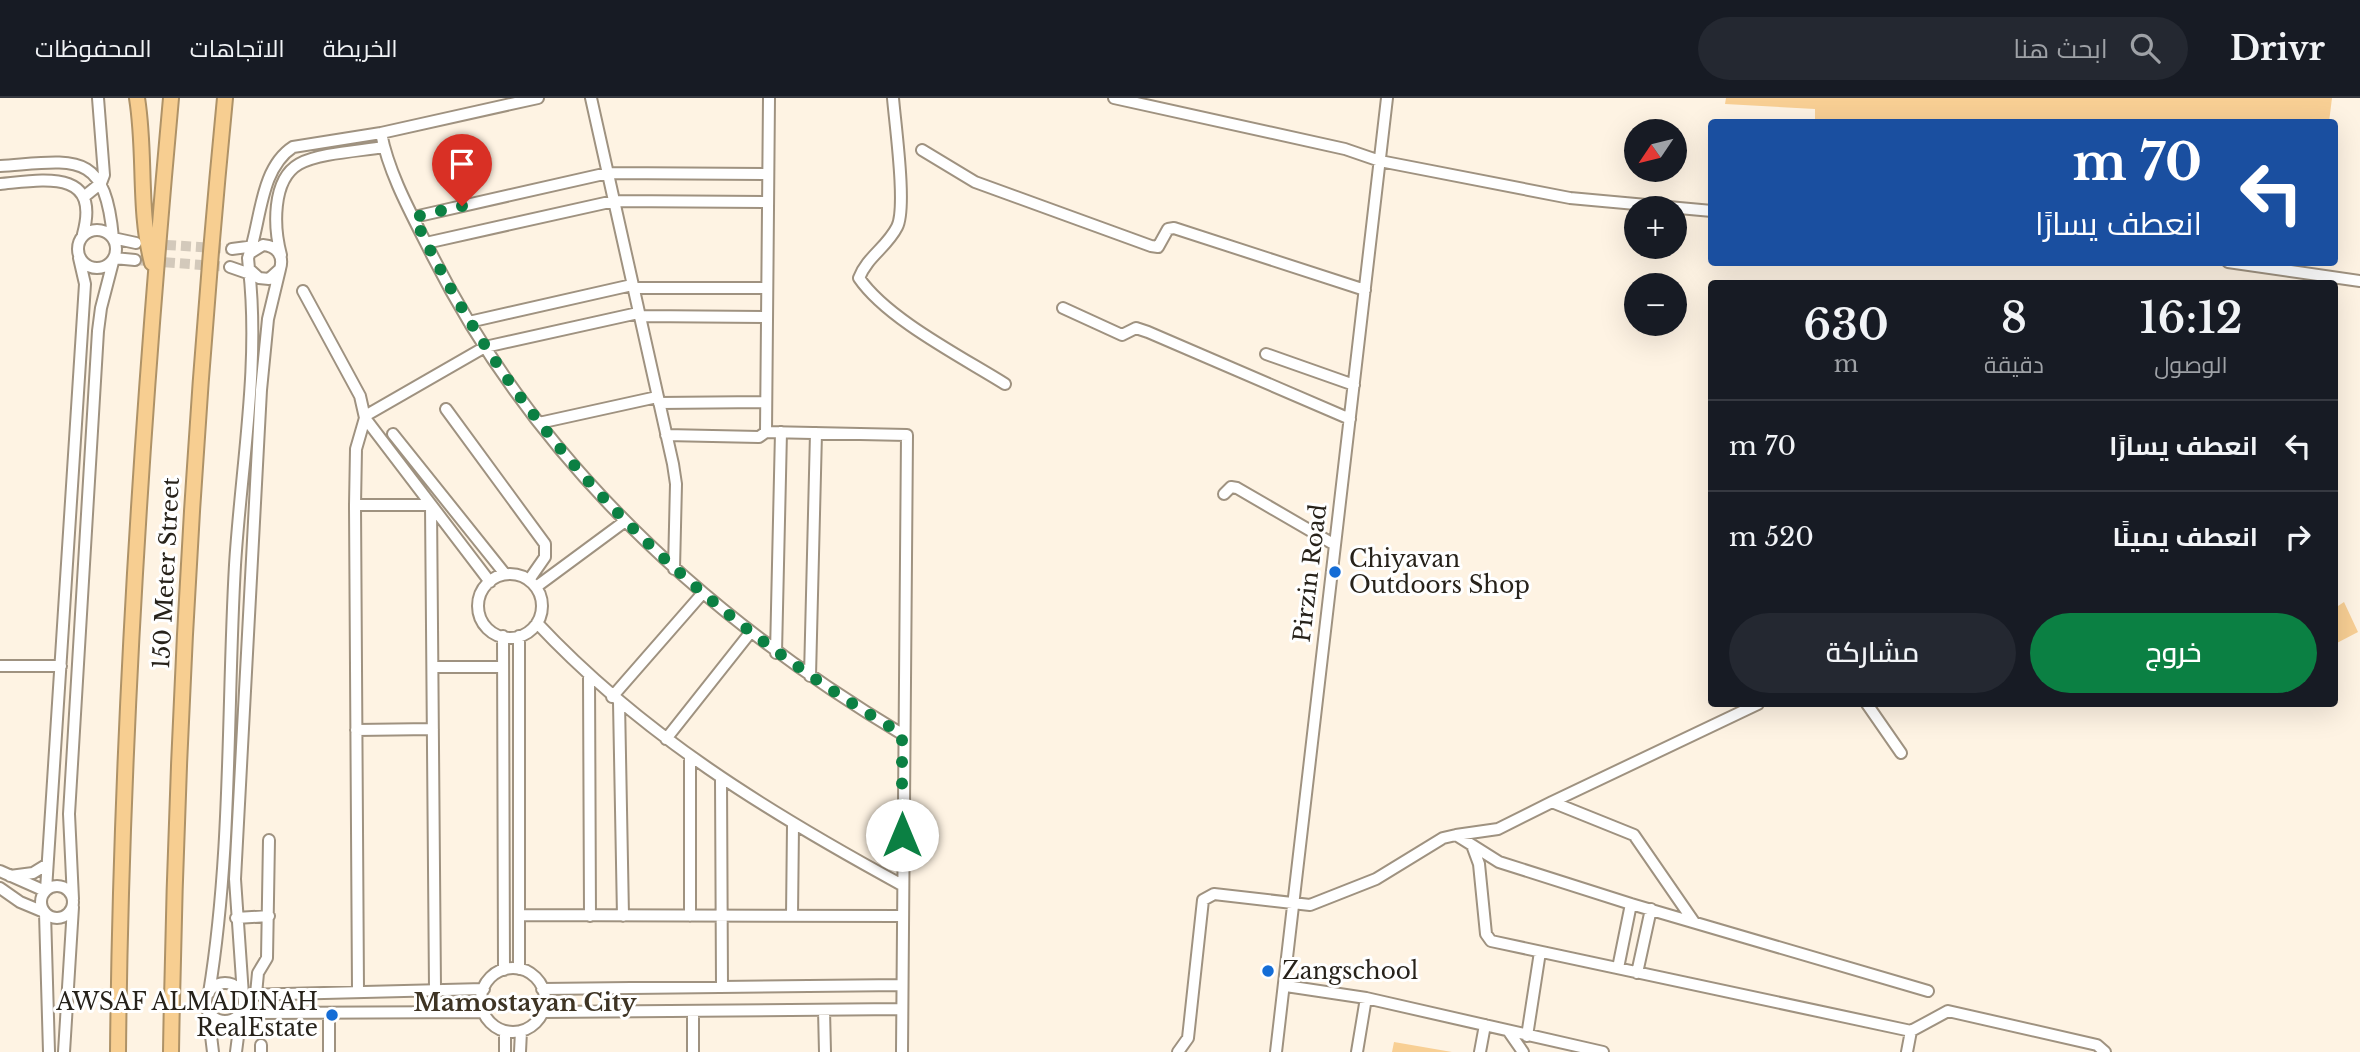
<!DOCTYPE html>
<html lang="ar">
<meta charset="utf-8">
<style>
body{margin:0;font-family:"Libre Baskerville",Cairo,serif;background:#242831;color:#f1f3f6;direction:rtl;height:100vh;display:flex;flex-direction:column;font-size:26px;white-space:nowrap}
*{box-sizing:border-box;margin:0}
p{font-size:23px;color:#9ea1a6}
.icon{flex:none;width:38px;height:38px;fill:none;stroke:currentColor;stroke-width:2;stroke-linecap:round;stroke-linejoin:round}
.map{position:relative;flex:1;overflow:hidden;direction:ltr}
.panel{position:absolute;left:1708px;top:182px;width:630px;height:427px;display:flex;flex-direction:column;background:#171b24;border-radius:7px;box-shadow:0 7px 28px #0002;direction:rtl}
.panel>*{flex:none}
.guide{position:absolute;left:1708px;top:21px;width:630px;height:147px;border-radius:7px;box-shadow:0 7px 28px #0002;direction:rtl;background:#1a4fa0;color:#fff;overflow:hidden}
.needle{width:46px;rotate:235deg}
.tools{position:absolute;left:1624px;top:21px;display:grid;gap:14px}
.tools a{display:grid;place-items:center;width:63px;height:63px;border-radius:50%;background:#171b24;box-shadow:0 7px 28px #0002;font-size:35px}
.pin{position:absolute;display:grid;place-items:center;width:60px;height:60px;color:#fff;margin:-72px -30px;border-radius:50% 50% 50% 0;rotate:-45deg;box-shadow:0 0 7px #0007}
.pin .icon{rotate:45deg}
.me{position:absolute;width:77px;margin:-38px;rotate:0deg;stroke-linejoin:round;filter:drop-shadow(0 0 5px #0008)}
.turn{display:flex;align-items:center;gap:24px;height:147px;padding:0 21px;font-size:32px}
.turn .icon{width:91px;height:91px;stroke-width:2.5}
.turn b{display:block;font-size:49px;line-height:60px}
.eta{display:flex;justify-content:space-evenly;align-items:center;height:119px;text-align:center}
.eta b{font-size:42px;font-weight:600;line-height:49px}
.action{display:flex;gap:14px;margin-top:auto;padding:14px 21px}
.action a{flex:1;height:80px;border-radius:42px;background:#0b8043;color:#fff;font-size:28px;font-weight:600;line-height:80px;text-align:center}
.action a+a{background:#242831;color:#f1f3f6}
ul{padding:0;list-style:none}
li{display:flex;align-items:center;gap:21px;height:91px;padding:0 21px;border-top:2px solid #363941}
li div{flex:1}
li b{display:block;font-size:26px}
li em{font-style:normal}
header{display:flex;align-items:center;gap:42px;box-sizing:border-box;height:98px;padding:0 35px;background:#171b24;border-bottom:2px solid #363941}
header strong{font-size:33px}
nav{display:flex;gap:38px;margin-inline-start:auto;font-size:24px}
.search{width:490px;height:63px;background:#242831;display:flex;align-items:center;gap:18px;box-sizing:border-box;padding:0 24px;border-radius:38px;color:#9ea1a6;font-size:26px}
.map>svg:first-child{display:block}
.green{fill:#f8cf94}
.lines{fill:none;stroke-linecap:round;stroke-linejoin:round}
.minor-tunnel{stroke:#d3c9bb;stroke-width:10;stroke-dasharray:10 5;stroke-linecap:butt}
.minor-casing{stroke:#9f9280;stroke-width:14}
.highway-casing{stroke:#ae9267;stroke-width:18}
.minor{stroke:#fff;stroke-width:10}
.highway{stroke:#f7ce91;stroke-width:14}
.route{stroke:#0b8043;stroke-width:12;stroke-dasharray:0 21.6}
.poi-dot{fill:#156dd6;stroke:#fff;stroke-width:2.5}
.labels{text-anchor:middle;stroke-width:6;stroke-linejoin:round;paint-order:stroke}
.poi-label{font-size:23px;fill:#27221a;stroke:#fff;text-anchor:start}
.street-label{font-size:23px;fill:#27221a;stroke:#fff}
.neighbourhood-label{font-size:24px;font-weight:bold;fill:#3e3424;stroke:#fff}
</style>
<header>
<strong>Drivr</strong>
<div class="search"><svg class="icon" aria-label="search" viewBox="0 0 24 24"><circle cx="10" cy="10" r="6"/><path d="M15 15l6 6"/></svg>ابحث هنا</div>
<nav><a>الخريطة</a><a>الاتجاهات</a><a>المحفوظات</a></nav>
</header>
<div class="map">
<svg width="2360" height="954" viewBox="0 0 2360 954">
<rect width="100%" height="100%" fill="#fef3e3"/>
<!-- green -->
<path class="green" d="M1726,0h606l-3,24h-514v-13l-90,-5z
M2344,504l14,30 -23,12v-36z
M1394,944l58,10h-60z"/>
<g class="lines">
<!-- minor-tunnel -->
<path class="minor-tunnel" d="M151,146l81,5
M135,162l95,7"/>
<defs>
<path id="minor" d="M591,0l82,366 3,20 -2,85
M893,0c2,25 14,110 4,129 -10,20 -30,30 -38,51 28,41 103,79 146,106
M1114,0l231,51 35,12 190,37 142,13
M381,35c8,42 32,84 51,122 104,206 274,362 470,479
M922,52l53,32 176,64 7,1 10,-18 6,-1 191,62
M0,68c75,-5 105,-17 113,72l23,5
M0,86c43,-4 101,-16 83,50
M85,98l16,-13 3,-8 -6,-77
M414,119l194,-44 160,1
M78 151a19 19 0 1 1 38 0a19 19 0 1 1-38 0Z
M426,145l188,-42 154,1
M232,151l23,-3
M250,155l13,-8c14,1 21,11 17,24l-11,10 -10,-1 -10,-9 -1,-11c13,-34 11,-89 45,-111l88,-14 157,-35
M281,157c-7,-26 -10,-75 18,-91 20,-11 61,-13 85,-17
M2228,164l132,19
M230,169l23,8
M280,171l-12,50 -7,71 -26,489 8,116 241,-6
M633,190h134
M303,193l57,105 5,22 -9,31 -1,56 3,485
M1063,210l59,27 14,-7 12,4 202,87
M639,218l128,1
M469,224l163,-37
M1266,256l88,31
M659,305l107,-1
M446,311l99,135v13l-16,23
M365,318l120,-69 153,-34
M365,320l125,164
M539,325l118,-26
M766,334l3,-334
M393,336l112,140
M666,337l93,2 7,-5 141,3 -5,617
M1224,396l7,-7 6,1 98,57
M355,407h76l4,484
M478 508a32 32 0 1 1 64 0a32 32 0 1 1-64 0Z
M536,489l88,-65
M537,525c105,112 231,189 365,262
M503,538l1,334
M776,555l5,-221
M0,568h61
M433,569h70
M589,577l1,241
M810,578l6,-243
M612,599l90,-103
M619,604l4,214
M1867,606l34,49
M356,632l77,-1
M666,641l84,-106
M690,660v158
M721,681l1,208
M1552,704l206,-98
M1456,737l42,-6 54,-27 82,33 60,87
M1472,747l27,17 132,42 297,87
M0,773l45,20
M10,778l23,-3 13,-8
M41 804a16 16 0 1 1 32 0a16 16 0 1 1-32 0Z
M0,790l20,14 24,10
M46,792l39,-606 -6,-26
M73,801l-4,-85 29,-483 3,-23 13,-50 21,2
M45,815l4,139
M520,817l382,1
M792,818l1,-91
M236,820l33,-2
M1618,870l13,-64
M481 902a32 32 0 1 1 64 0a32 32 0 1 1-64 0Z
M519,871v-333
M1637,875l14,-64
M206 904a19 19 0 1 1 38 0a19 19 0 1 1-38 0Z
M1286,888l80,12 237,54
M542,891l360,-4
M209,895c23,-141 18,-286 26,-428 6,-98 25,-199 14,-296
M256,896l2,-21 9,-15 2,-118
M824,912l1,42
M208,913l5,41
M693,913v41
M543,914l359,-3
M329,915v39
M505,933v21
M1509,934l14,20
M1527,938l13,-84
M261,947v7
M64,954l9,-145
M236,954l5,-39 243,-1
M520,954l1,-21
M1178,954l10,-14 15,-138 11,-6 96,11 66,-26 67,-41 13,-3 16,10 7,19 7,70 5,7 420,90 37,-20 149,34 8,7
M1276,954l111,-954
M1357,954l9,-54
M1480,954l5,-27
M1907,954l4,-21"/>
<path id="highway" d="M137,0c9,55 1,111 15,165
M118,954c3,-319 24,-637 53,-954
M171,954c5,-319 23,-637 54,-954"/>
</defs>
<!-- minor casing -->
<use href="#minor" class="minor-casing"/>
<!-- highway casing -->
<use href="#highway" class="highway-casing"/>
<!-- minor -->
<use href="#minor" class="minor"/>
<!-- highway -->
<use href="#highway" class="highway"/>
</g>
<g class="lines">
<!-- route -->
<path class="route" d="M462,108l-48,11c106,226 275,391 488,517v101"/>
</g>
<!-- markers -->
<g class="poi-dot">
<circle cx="1335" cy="474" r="7"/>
<circle cx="1268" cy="873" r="7"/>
<circle cx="332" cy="917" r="7"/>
</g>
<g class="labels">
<!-- poi labels -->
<g class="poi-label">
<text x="1349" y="469">Chiyavan<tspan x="1349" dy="26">Outdoors Shop</tspan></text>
<text x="1282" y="881">Zangschool</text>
<text x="318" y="912" text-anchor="end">AWSAF ALMADINAH<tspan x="318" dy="26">RealEstate</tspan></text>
</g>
<!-- street labels -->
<g class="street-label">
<text transform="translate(166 475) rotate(-87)" y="8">150 Meter Street</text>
<text transform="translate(1310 475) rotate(-83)" y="8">Pirzin Road</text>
</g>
<!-- neighbourhood labels -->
<g class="neighbourhood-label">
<text x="525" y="913">Mamostayan City</text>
</g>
</g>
</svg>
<div class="tools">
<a><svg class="needle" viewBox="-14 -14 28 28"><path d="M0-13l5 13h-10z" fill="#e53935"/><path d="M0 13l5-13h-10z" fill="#9ea1a6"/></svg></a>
<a>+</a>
<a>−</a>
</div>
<div class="pin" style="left:462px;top:108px;background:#d93025"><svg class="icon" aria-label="arrive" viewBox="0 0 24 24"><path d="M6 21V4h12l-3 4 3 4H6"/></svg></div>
<svg class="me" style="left:902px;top:737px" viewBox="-20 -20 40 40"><circle r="19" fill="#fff"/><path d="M0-13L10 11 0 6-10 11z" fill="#0b8043"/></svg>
<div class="guide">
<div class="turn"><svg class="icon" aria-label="left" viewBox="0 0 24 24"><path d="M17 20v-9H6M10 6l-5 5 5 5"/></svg><div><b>70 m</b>انعطف يسارًا</div></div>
</div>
<section class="panel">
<div class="eta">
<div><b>16:12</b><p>الوصول</p></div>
<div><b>8</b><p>دقيقة</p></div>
<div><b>630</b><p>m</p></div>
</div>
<ul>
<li><svg class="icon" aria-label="left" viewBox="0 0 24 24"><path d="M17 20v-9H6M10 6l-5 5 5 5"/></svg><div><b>انعطف يسارًا</b></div><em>70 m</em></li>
<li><svg class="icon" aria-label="right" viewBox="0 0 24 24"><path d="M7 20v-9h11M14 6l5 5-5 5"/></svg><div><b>انعطف يمينًا</b></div><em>520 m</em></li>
</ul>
<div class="action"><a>خروج</a><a>مشاركة</a></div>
</section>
</div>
